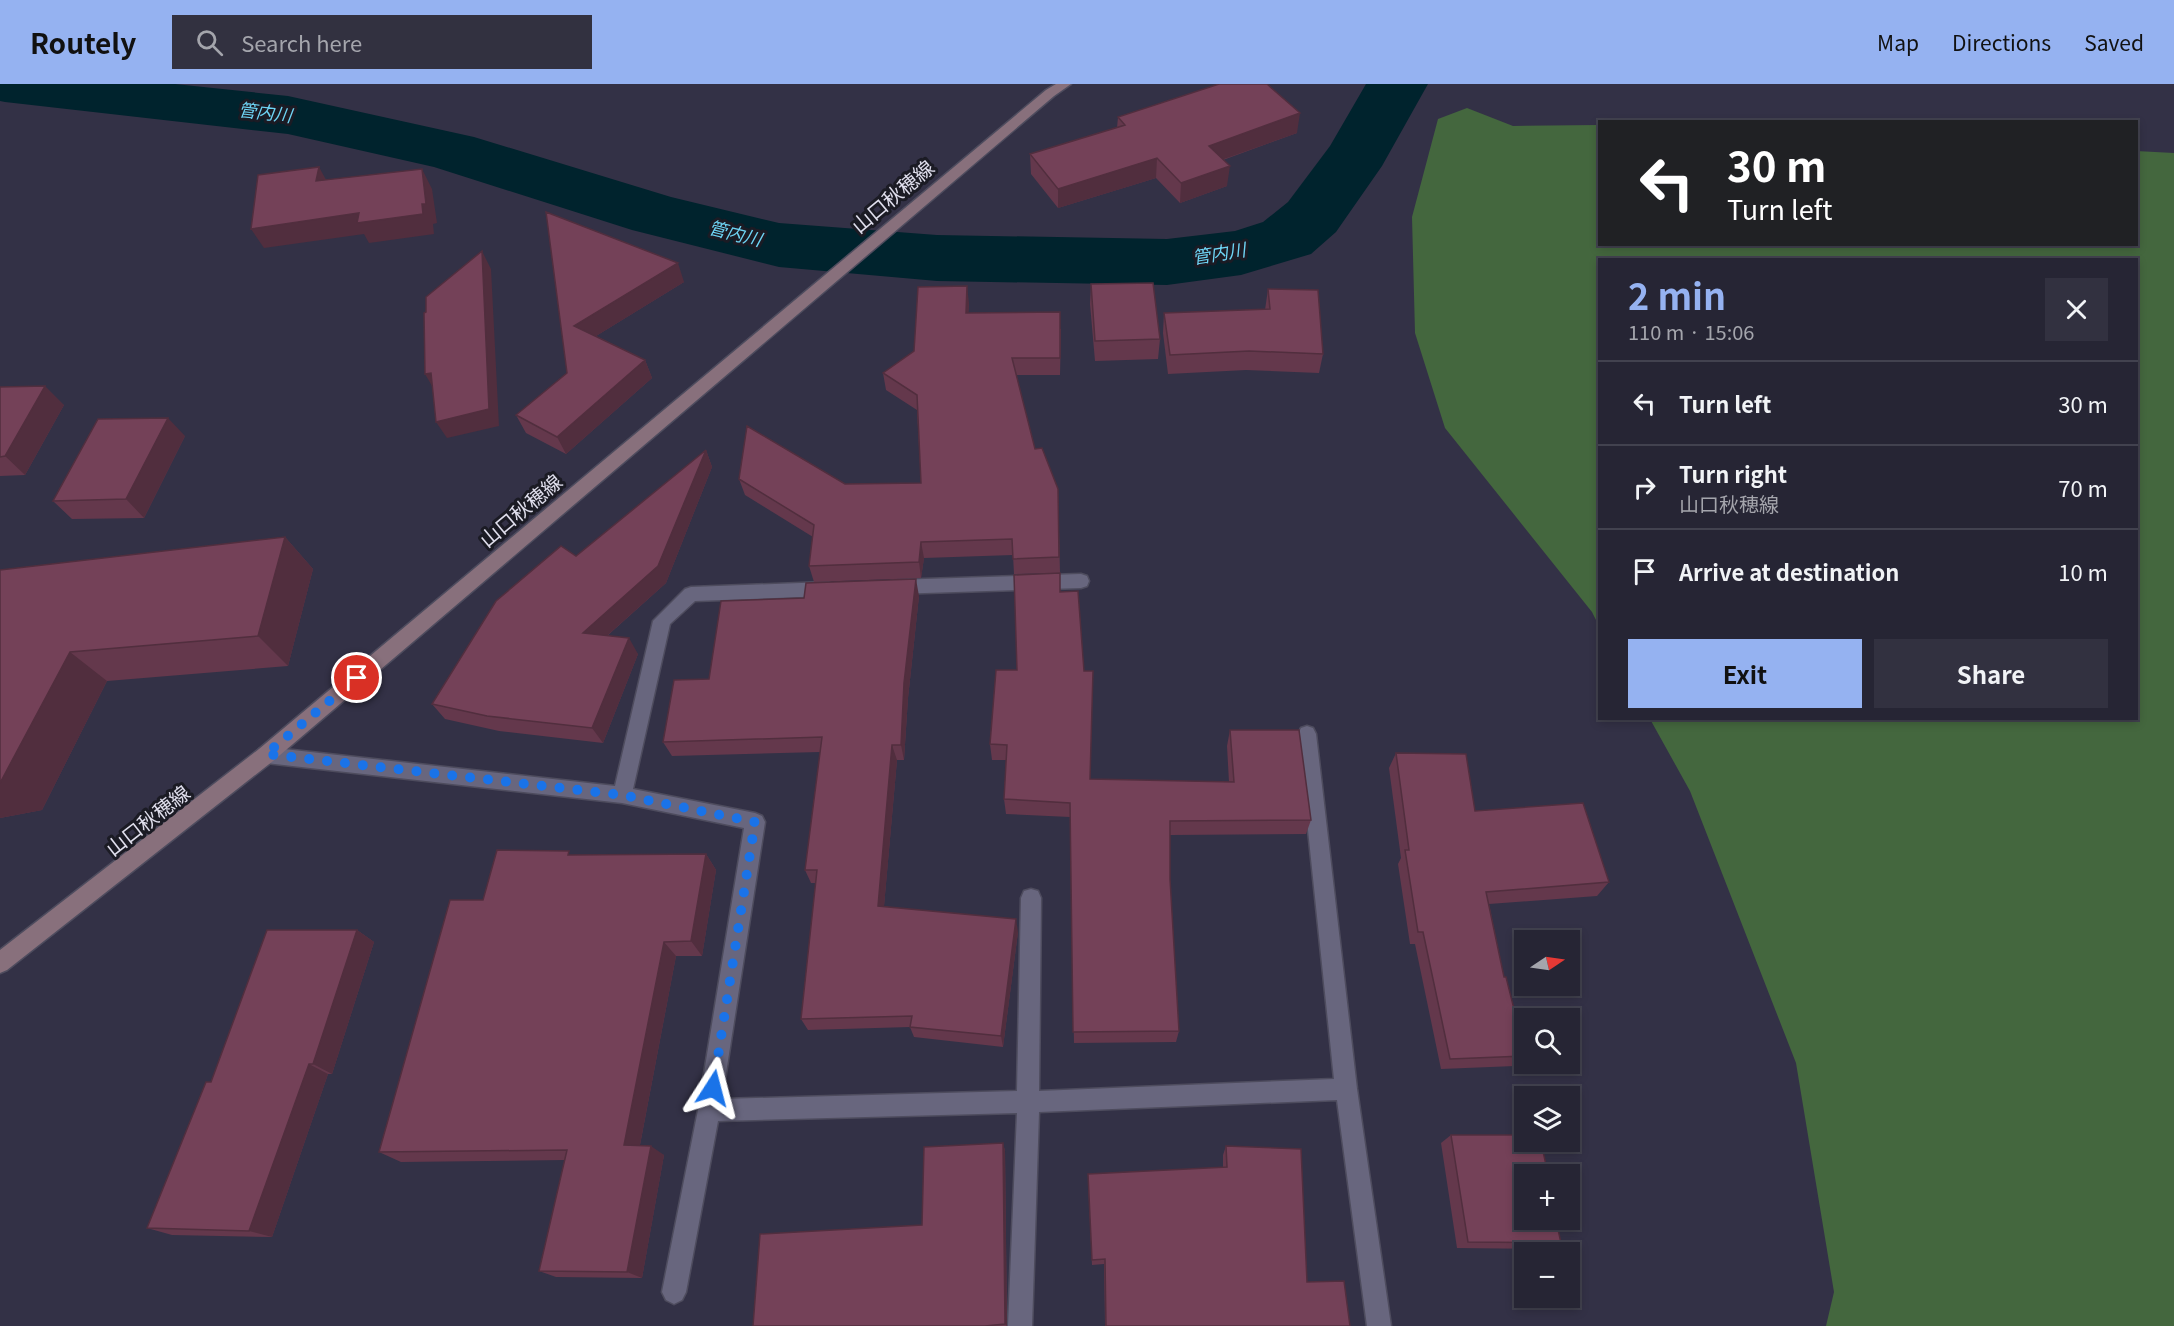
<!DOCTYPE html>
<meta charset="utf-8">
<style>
body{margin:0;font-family:Georgia,"Noto Sans JP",serif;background:#323140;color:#f1f3f6;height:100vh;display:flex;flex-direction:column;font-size:22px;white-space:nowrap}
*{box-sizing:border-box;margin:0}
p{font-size:20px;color:#a4a5ac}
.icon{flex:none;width:33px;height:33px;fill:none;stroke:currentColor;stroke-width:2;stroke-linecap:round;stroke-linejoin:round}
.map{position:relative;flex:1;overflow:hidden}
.details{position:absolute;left:1598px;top:174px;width:540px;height:462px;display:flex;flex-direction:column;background:#262534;border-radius:0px;box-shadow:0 3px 9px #0003,0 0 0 2px #42424f}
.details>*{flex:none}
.hud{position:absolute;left:1598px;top:36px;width:540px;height:126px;border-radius:0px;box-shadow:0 3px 9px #0003,0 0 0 2px #42424f;background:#202124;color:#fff;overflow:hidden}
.needle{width:39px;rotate:77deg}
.buttons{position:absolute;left:1514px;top:846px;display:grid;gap:12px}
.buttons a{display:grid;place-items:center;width:66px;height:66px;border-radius:0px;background:#262534;box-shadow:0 3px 9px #0003,0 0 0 2px #42424f;font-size:30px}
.pin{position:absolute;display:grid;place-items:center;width:51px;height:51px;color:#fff;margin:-26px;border:3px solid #fff;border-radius:50%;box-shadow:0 2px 6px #0007}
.me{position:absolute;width:66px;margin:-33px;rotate:9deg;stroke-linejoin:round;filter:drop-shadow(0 0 4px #0008)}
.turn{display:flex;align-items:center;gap:21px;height:126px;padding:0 30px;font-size:27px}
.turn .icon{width:78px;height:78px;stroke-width:2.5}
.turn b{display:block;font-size:42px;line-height:51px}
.round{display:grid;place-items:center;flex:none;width:63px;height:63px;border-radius:0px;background:#323140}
.summary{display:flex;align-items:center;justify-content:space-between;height:102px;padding:0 30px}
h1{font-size:36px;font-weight:700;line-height:45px;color:#95b2f1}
.primary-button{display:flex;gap:12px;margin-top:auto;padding:12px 30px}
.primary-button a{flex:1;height:69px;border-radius:0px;background:#95b2f1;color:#111;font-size:24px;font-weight:700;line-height:69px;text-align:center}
.primary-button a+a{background:#323140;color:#f1f3f6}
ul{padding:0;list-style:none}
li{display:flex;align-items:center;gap:18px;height:84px;padding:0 30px;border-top:2px solid #42424f}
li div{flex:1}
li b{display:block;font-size:22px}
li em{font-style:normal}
header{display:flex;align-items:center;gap:36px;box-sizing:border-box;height:84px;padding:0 30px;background:#95b2f1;color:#111}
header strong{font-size:28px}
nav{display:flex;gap:33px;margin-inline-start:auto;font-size:21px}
.search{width:420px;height:54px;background:#323140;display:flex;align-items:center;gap:15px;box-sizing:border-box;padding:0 21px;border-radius:0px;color:#a4a5ac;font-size:22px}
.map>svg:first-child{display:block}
.forest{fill:#44673e}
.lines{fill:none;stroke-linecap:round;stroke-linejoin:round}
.river{fill:#00232d;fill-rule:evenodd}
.street-casing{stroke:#4e4c5e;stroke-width:3}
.secondary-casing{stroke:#4e4c5e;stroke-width:3}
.street{fill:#68667e;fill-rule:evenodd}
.secondary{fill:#88707c;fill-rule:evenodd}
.wall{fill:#64384c}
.shaded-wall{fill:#512e3e}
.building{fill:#744158;stroke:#512e3e;stroke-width:1.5}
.route{stroke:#1a73e8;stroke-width:10;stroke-dasharray:0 18}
.labels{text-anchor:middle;stroke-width:6;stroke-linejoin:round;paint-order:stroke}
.far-water-label{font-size:18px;font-style:italic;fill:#6ed5f5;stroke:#1b1b24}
.street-label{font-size:20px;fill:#e0dfed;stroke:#1b1b24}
</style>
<header>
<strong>Routely</strong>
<div class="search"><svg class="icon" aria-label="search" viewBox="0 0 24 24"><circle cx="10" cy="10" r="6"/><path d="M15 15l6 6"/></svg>Search here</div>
<nav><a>Map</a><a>Directions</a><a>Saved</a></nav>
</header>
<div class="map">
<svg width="2174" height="1242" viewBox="0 0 2174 1242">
<rect width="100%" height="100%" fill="#333146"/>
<!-- forest -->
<path class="forest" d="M1467,24l46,18 86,-1v119h537v-93l38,2v1173h-348l8,-34 -38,-229 -106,-272 -40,-72 486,-1v-458h-537v366l-7,-14 -147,-184 -30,-95 -3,-116 26,-98z"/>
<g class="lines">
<!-- river -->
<path class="river" d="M0,0h175l113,12 186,41 197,60 108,26 158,12 230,4 68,-8 28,-9 25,-20 42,-56 36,-62h62l-46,82 -46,66 -25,22 -70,21 -74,10 -230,-4 -158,-14 -147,-37 -198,-63 -146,-33 -283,-32 -5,-1z"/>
<defs>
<path id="street" d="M1081,490l6,2 2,5 -2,5 -6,2 -187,6 -6,-2 -2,-5 2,-5 6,-2z
M827,498l6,2 2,5 -2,5 -6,2 -132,5 -25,23 -37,165 122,24 7,3 3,6 -43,277 295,-8 4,-193 3,-7 7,-2 7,2 3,7 -2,193 295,-12 -36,-345 3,-6 6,-2 6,2 3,6 41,355 34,237h-24l-30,-226 -298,12 -7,214h-24l9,-213 -299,8 -32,171 -4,8 -8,4 -8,-4 -4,-8 36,-182 46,-282 -122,-25 -356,-40 -7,-2 -2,-6 2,-6 7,-2 349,39 38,-165 32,-32 6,-2z"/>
<path id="secondary" d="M1056,0h15l-17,12 -781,665 -266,209 -7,3v-23l259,-201 787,-659z"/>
</defs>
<!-- street casing -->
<use href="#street" class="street-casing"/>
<!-- secondary casing -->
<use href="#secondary" class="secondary-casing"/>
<!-- street -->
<use href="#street" class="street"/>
<!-- secondary -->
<use href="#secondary" class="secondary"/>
</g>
<!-- wall -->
<path class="wall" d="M1118,33l179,16 -74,27 4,26 -47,17 -24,-25 -98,30 -27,-34 -1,-20 87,-26z
M546,128l138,70 -88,54 49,24 7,18 -86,76 -40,-21 -10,-18 51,-42z
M1091,200l69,55 -2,20 -63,2 -5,-57z
M1268,205l55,65 -4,19 -73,-3 -78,4 -5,-41 1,-20 101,-3z
M969,219l-1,10 93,16 -1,46h-44l19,74 23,40 2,84 -46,1 -1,-19 -89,3 -3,20 -107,4 -5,-16 4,-29 -68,-42 -6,-16 106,5 76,-1 -4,-73 -31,-20 -3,-17 31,-22z
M0,303l64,18 -39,70 -25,1z
M185,352l-41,82 -72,1 -19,-18z
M706,366l6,17 -46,116 -59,53 31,18 -35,89 -104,-12 -54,-12 -13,-15 144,-148z
M285,453l28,32 -25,97 -181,15 -65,129 -42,8v-248z
M1060,508l24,79 6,108 139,3 -2,-36 3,-16 81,90 -5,14 -136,1v44l9,152 -3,11 -102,1 -4,-226 -64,-3 -2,-15 2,-39h-14l-2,-16 27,-74z
M919,512l-11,102 -4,62h-7l-13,146 134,26 -15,115 -89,-10 -4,-10 -102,3 -7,-11 15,-136h-5l-6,-13 15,-118 -148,4 -9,-14 46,-63z
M1396,669l79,58 134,71 -12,14 -108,8 15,73 20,72v9l-9,8 -74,3 -26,-125h-5l-12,-80 3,-6 -12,-90z
M706,770l10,16 -14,86h-26l-36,189 24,10 -22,123 -86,-1 -17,-6 26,-111 -164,2 -22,-10 104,-252 90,-45z
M357,846l17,12 -42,132h-4l-56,163 -100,-2 -25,-7 64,-146z
M1451,1051l110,108 -13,6 -91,-1 -16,-105z
M1003,1059l2,8 2,175h-254l169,-101z
M1226,1062l81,136 43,44h-245l-1,-62 -12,1 -4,-83 135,-15v-12z"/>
<!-- shaded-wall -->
<path class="shaded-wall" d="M1300,29l-3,20 -90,32 2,-19z
M1157,74l-1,20 -98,30v-19z
M1230,82l-3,20 -47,17 1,-20z
M319,83l11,20 -14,-6z
M422,85l10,20 5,34 -4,1 1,10 -65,9 -5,-9 -100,14 -13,-19 171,-25z
M482,167l9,18 8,157 -52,12 -11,-16z
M678,179l6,19 -101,62 -9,-18z
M967,202l2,17 -1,27 -2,-17z
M645,276l7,18 -86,76 -9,-17z
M431,289l4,18 -10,-17z
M45,302l19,19 -39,70 -20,-19z
M168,334l17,18 -41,82 -18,-19z
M706,366l6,17 -46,116 -74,66 -9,-16z
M285,453l28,32 -25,97 -30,-30z
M921,458l3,16 -3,20 -2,-16z
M916,495l3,17 -11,102 -4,62 -3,-15 3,-62z
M629,554l9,16 -35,89 -11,-15z
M70,568l37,29 -65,129 -42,8v-35z
M892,661l5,15 -14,158 -5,-12z
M706,770l10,16 -14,86 -11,-15z
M1016,835l2,13 -15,115 -2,-11z
M357,846l17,12 -42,132 -19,-10z
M664,858l12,14 -38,199 -14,-10z
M309,980l19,10 -56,163 -23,-6z
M1003,1059l2,8 2,175 -2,-2z
M651,1062l13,9 -22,123 -15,-6z"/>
<!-- building -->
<path class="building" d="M1219,0h48l33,29 -91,33 21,20 -49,17 -24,-25 -99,31 -28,-35 95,-29 -7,-8z
M319,83l-3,14 106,-12 4,35h-4l1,10 -66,9 2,-10 -108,16 7,-54z
M546,128l132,51 -104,63 71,34 -88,77 -41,-22 51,-42z
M482,167l7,158 -53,13 -5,-49 -6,1 -1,-61 2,-1v-15z
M1153,199l7,56 -65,2 -4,-57z
M967,202l-1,27 94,-1v46h-48l23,91 7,-1 16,41 1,68 -46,2 -1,-20 -91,3 -2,20 -110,4 5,-41 -75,-46 8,-53 98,58 76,-1 -4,-88 -34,-22 31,-22 4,-64z
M1268,205l50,1 5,64 -74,-3 -79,4 -6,-42 106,-4z
M45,302l-40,70 -5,1v-70z
M168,334l-42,81 -73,2 45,-82z
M706,366l-48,116 -75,67 46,5 -37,90 -105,-12 -55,-12 64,-103 65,-55 15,10z
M285,453l-27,99 -188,16 -70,131v-213z
M1060,489v19l18,-1 6,80h9l-3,108 144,3 -4,-52h69l12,90 -141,1v58l9,152 -106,1 -3,-229 -66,-4 3,-54 -17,-1 6,-74h21l-3,-95z
M916,495l-12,104 -3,62h-9l-14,161 138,13 -15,117 -91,-9 2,-11 -111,3 16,-149h-12l17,-133 -159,5 11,-62 35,-1 12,-78 83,-3 2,-15z
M1396,669l70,1 9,57 108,-8 26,79 -123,10 18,85h2l18,72v7l-74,3 -27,-127h-5l-13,-82h4z
M497,766l72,1 -1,4 138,-1 -15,87 -27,1 -40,203 27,1 -24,126 -88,-1 28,-121 -188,2 71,-252h33z
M267,846h90l-44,134h-4l-60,167 -102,-3 59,-146h5z
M1451,1051h73v7h17l7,32h-24v46h32l5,23 -93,-1z
M1003,1059l2,181 -20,2h-232l7,-92 162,-9 2,-78z
M1226,1062l75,3 6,133 37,-1 6,45h-244l-1,-67 -13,1 -4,-86 139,-7z"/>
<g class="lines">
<!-- route -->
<path class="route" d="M357,594l-91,76 356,41 133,27 -42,266"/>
</g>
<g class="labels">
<!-- far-water labels -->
<g class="far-water-label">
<text transform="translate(265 29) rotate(7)" y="6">管内川</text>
<text transform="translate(735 150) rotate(14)" y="6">管内川</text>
<text transform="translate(1219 170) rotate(-9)" y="6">管内川</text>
</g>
<!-- street labels -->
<g class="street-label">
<text transform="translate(893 113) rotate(-40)" y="7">山口秋穂線</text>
<text transform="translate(521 427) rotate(-40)" y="7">山口秋穂線</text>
<text transform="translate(148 737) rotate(-38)" y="7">山口秋穂線</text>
</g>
</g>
</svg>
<div class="buttons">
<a><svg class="needle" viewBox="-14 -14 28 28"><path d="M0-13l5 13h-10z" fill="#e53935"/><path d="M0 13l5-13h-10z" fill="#a4a5ac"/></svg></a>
<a><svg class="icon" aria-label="search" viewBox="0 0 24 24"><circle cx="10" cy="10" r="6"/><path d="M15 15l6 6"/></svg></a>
<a><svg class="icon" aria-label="layers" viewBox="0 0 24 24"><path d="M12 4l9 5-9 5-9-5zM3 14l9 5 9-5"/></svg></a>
<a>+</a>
<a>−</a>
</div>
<div class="pin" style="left:357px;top:594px;background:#d93025"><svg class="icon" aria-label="arrive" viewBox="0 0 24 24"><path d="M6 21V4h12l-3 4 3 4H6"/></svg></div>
<svg class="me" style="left:713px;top:1004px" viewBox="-20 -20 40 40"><path d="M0-17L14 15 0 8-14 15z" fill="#1a73e8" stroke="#fff" stroke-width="4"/></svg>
<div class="hud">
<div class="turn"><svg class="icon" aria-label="left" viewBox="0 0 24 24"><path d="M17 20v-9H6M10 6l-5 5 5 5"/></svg><div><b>30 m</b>Turn left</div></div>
</div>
<section class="details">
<div class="summary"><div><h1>2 min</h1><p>110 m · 15:06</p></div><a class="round"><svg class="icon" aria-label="close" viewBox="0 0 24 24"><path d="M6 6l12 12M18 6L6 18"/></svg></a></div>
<ul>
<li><svg class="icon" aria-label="left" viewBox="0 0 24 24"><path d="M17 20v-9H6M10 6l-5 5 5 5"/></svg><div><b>Turn left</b></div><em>30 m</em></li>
<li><svg class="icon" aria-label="right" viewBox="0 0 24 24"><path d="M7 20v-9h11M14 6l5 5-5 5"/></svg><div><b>Turn right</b><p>山口秋穂線</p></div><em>70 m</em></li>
<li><svg class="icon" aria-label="arrive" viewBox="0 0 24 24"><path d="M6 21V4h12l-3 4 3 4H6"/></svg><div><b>Arrive at destination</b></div><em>10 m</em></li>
</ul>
<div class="primary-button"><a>Exit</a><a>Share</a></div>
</section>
</div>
